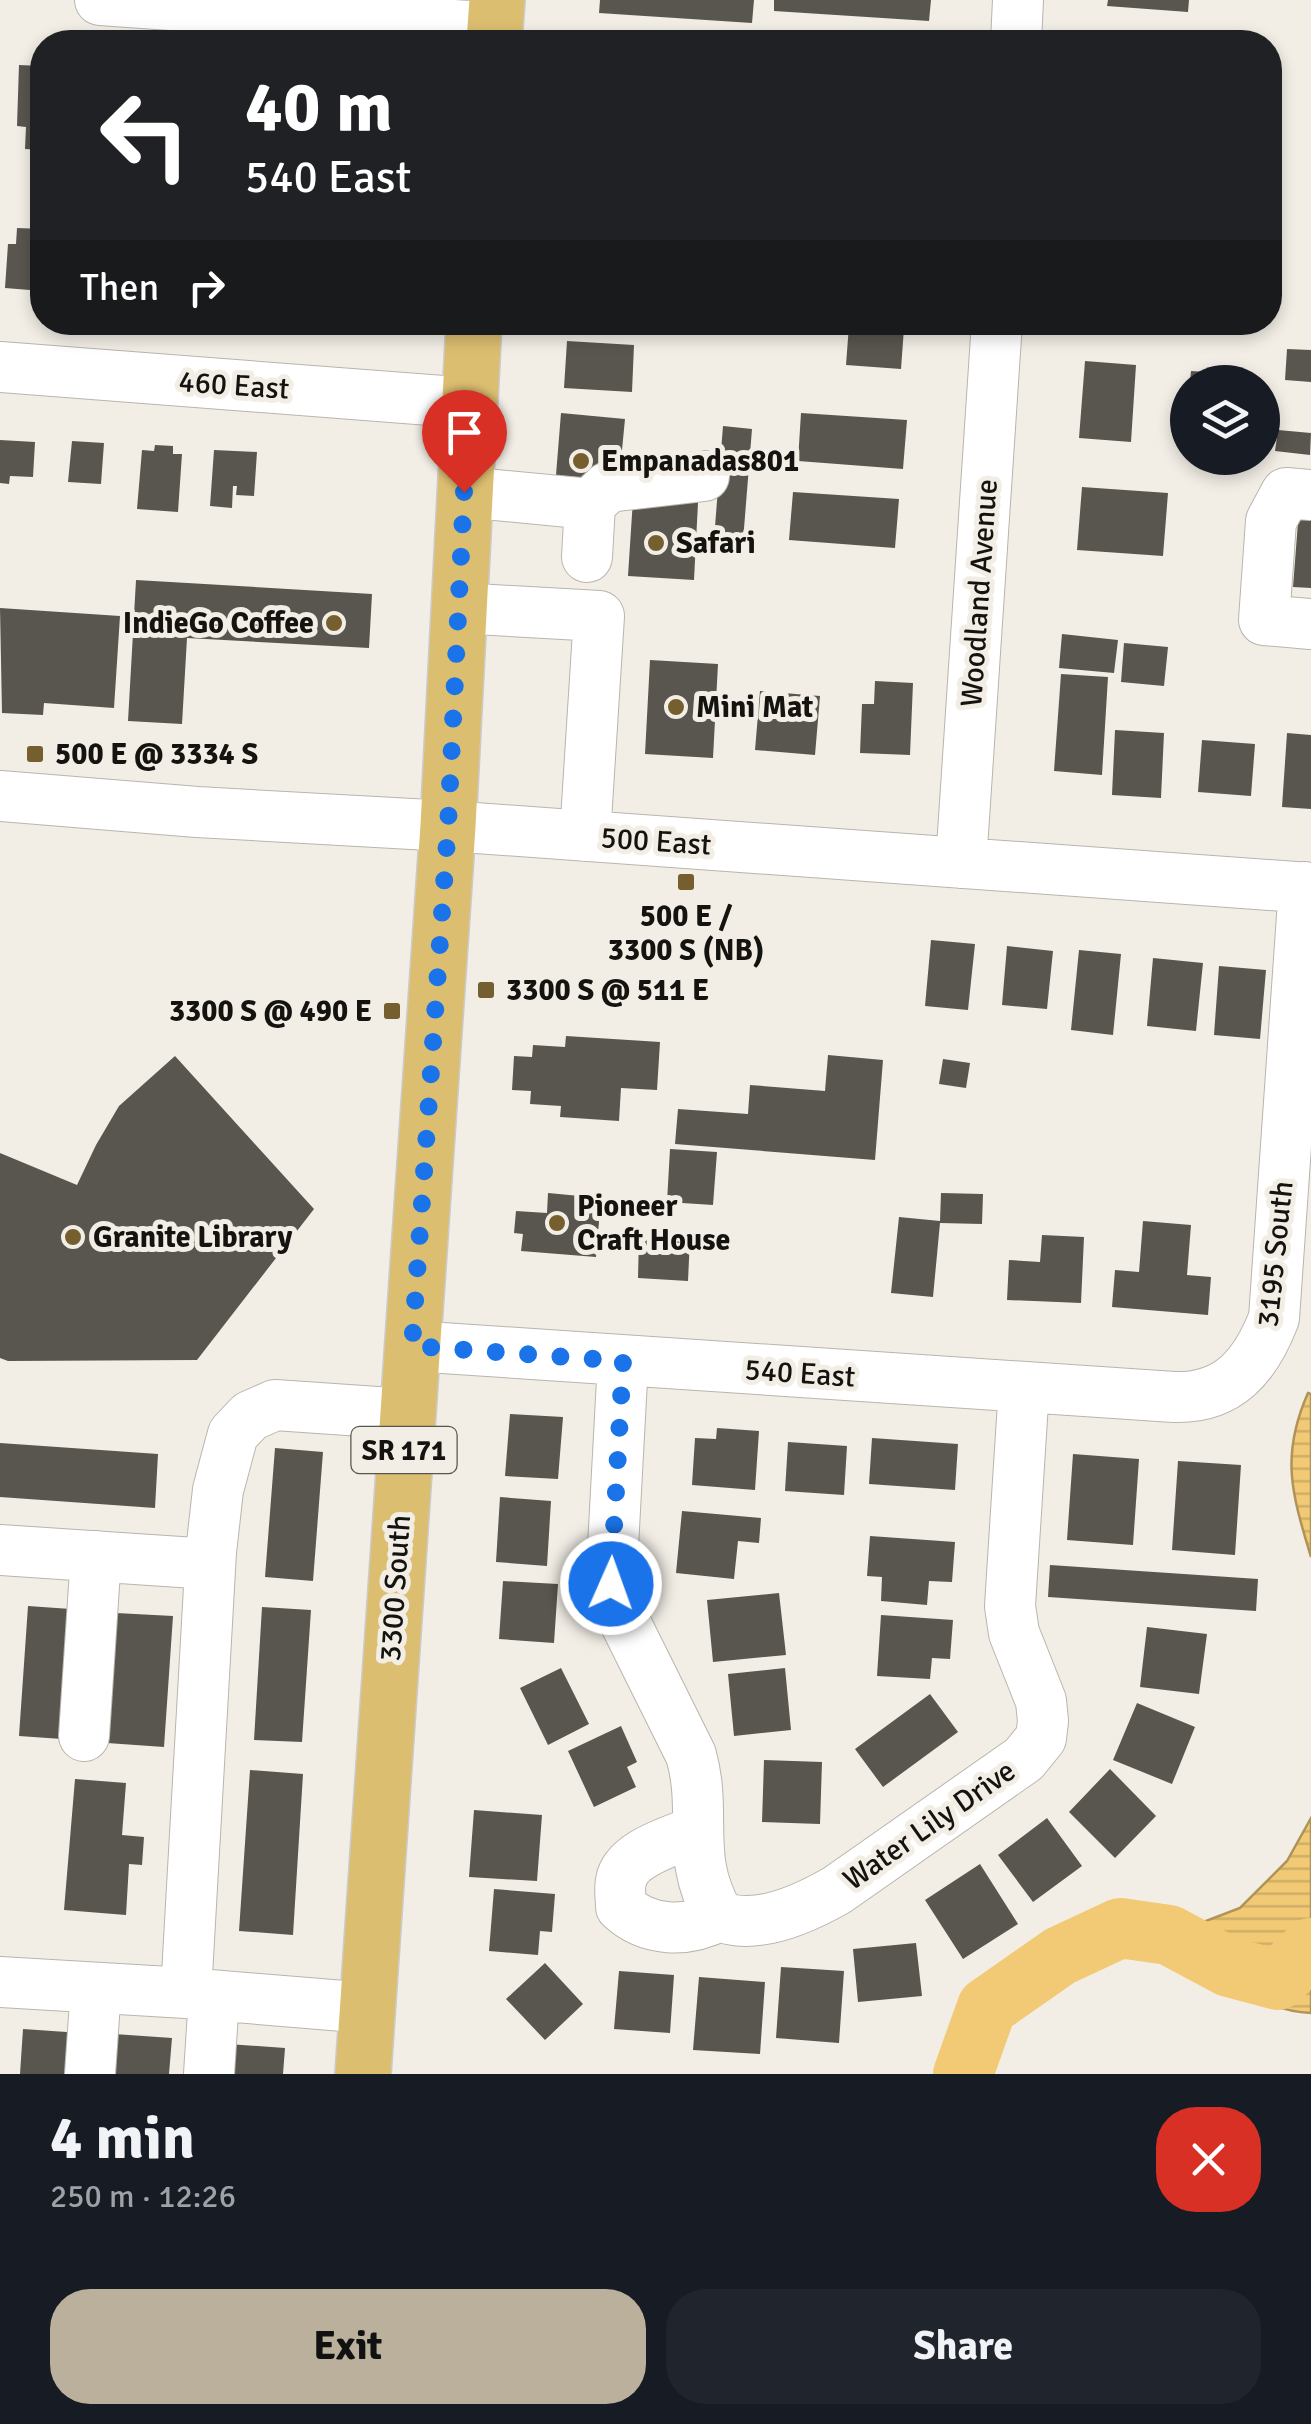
<!DOCTYPE html>
<meta charset="utf-8">
<style>
body{margin:0;font-family:Signika,sans-serif;background:#20242c;color:#f1f3f6;height:100vh;display:flex;flex-direction:column;font-size:38px;white-space:nowrap}
*{box-sizing:border-box;margin:0}
p{font-size:32px;color:#9ea1a6}
.icon{flex:none;width:55px;height:55px;fill:none;stroke:currentColor;stroke-width:2;stroke-linecap:round;stroke-linejoin:round}
.map{position:relative;height:2074px;overflow:hidden}
.panel{display:flex;flex-direction:column;background:#171b24;flex:1}
.panel>*{flex:none}
.top-card{position:absolute;left:30px;top:30px;width:1252px;height:305px;border-radius:40px;box-shadow:0 5px 15px #0003;background:#202124;color:#fff;overflow:hidden}
.controls{position:absolute;left:1170px;top:365px;display:grid;gap:20px}
.controls a{display:grid;place-items:center;width:110px;height:110px;border-radius:50%;background:#171b24;box-shadow:0 5px 15px #0003;font-size:50px}
.pin{position:absolute;display:grid;place-items:center;width:85px;height:85px;color:#fff;margin:-102px -42px;border-radius:50% 50% 50% 0;rotate:-45deg;box-shadow:0 0 10px #0007}
.pin .icon{rotate:45deg}
.me{position:absolute;width:110px;margin:-55px;rotate:2deg;stroke-linejoin:round;filter:drop-shadow(0 0 8px #0008)}
.turn{display:flex;align-items:center;gap:35px;height:210px;padding:0 50px;font-size:45px}
.turn .icon{width:130px;height:130px;stroke-width:2.5}
.turn b{display:block;font-size:70px;line-height:85px}
.then{display:flex;align-items:center;height:95px;padding:0 50px;background:#0003;gap:20px;font-size:38px}
.round{display:grid;place-items:center;flex:none;width:105px;height:105px;border-radius:40px;background:#20242c}
.head{display:flex;align-items:center;justify-content:space-between;height:170px;padding:0 50px}
h1{font-size:60px;font-weight:700;line-height:75px}
.button{display:flex;gap:20px;margin-top:auto;padding:20px 50px}
.button a{flex:1;height:115px;border-radius:40px;background:#bab09c;color:#111;font-size:40px;font-weight:700;line-height:115px;text-align:center}
.button a+a{background:#20242c;color:#f1f3f6}
.map>svg:first-child{display:block}
.water{fill:url(#water-rules);stroke:#af9357;stroke-width:2.5}
.lines{fill:none;stroke-linecap:round;stroke-linejoin:round}
.river{stroke:#f2ca76;stroke-width:60}
.building{fill:#59564f}
.minor-casing{stroke:#b9b5ae;stroke-width:52}
.major-casing{stroke:#cbcbca;stroke-width:58}
.minor{stroke:#fff;stroke-width:50}
.major{stroke:#dcbe70;stroke-width:55}
.route{stroke:#1a73e8;stroke-width:18;stroke-dasharray:0 32.4}
.poi-dot{fill:#765f2f;stroke:#f2eee6;stroke-width:4}
.labels{text-anchor:middle;stroke-width:10;stroke-linejoin:round;paint-order:stroke}
.shield{fill:#f2eee6;stroke:#575550;stroke-width:2.5}
.shield-label{font-size:28px;font-weight:bold;fill:#141310}
.street-label{font-size:30px;fill:#141310;stroke:#f2eee6}
.poi-label{font-size:30px;font-weight:bold;fill:#141310;stroke:#f2eee6;text-anchor:start}
</style>
<div class="map">
<svg width="1311" height="2074" viewBox="0 0 1311 2074">
<defs>
<pattern id="water-rules" width="6" height="5" patternUnits="userSpaceOnUse" patternTransform="scale(2.5)"><rect width="6" height="5" fill="#f2ca76"/><path d="M0 2.5h6" fill="none" stroke="#cfad65"/></pattern>
</defs>
<rect width="100%" height="100%" fill="#f2eee6"/>
<!-- water -->
<path class="water" d="M1308,1393l3,1v163c-19,-63 -31,-101 -3,-164z
M1311,1818v195c-58,-2 -97,-47 -142,-78l71,-27 47,-47z"/>
<g class="lines">
<!-- river -->
<path class="river" d="M963,2074l24,-67 73,-51 60,-28 49,7 60,32 49,13 33,-32"/>
</g>
<!-- building -->
<path class="building" d="M600,0h154l-2,23 -153,-10z
M774,0h157l-2,21 -155,-10z
M1108,0h81l-1,12 -81,-6z
M1103,32l87,6v4h-88z
M19,65l23,1v84l-17,-1 1,-22 -9,-1z
M17,228l25,1v62l-37,-3 3,-44h8z
M849,325l55,3 -3,41 -55,-4z
M567,341l67,4 -2,47 -68,-4z
M1287,349l24,1v32l-26,-2z
M1085,361l51,4 -5,77 -52,-4z
M1191,371l48,3 -1,8h-48z
M561,413l64,6 -6,62 -63,-6z
M801,413l106,7 -4,49 -105,-8z
M723,426l29,3 -9,112 -29,-2z
M1278,430l33,3 -1,22 -35,-4z
M0,440l35,2 -2,35 -23,-1 -1,8 -9,-1z
M72,441l32,2 -3,41 -33,-2z
M155,445l18,1v8h9l-4,58 -41,-3 5,-59 12,1z
M214,450l43,2 -3,44 -18,-1 1,-9h-4l-1,22 -22,-2z
M1082,487l86,6 -5,63 -86,-6z
M793,492l106,7 -4,49 -106,-8z
M633,499l65,4 -4,77 -66,-4z
M1299,509l12,1v78l-18,-1z
M136,580l236,14 -3,54 -182,-10 -5,86 -54,-3z
M0,608l120,8 -6,92 -70,-5 -1,12 -41,-2z
M1062,634l56,6 -4,33 -55,-5z
M1124,643l44,4 -4,39 -43,-4z
M650,660l68,4 -5,94 -68,-4z
M1061,674l47,3 -6,98 -48,-4z
M875,681l38,2 -3,72 -50,-2 2,-49h12z
M760,691l60,5 -5,59 -60,-5z
M1115,730l49,3 -3,65 -49,-3z
M1287,733l24,2v74l-29,-2z
M1202,740l53,4 -4,52 -53,-4z
M931,940l44,4 -7,66 -43,-4z
M1007,946l46,5 -6,58 -45,-4z
M1079,950l42,4 -8,81 -42,-5z
M1153,958l50,5 -7,68 -49,-5z
M1219,966l47,4 -6,69 -46,-4z
M566,1036l94,6 -3,48 -36,-2 -2,33 -59,-4 1,-11 -31,-2 1,-13 -19,-1 2,-34 18,1 1,-12 32,2z
M828,1055l55,5 -8,100 -200,-16 3,-35 70,5 2,-29 75,6z
M175,1056l139,153 -117,151 -189,1 -8,-3v-205l77,32 19,-40 23,-39z
M943,1059l27,4 -4,25 -27,-4z
M670,1149l47,3 -4,53 -46,-3z
M548,1193l53,5 -5,59 -75,-6 2,-17 -9,-1 2,-22 31,2z
M941,1193l42,1 -1,30 -42,-1 -7,74 -42,-4 8,-76 41,4z
M1143,1221l48,4 -4,50 24,2 -3,38 -96,-8 3,-37 24,2z
M1042,1235l42,2 -3,66 -74,-3 2,-40 31,2z
M639,1236l51,2 -2,43 -50,-3z
M510,1414l53,3 -5,62 -53,-3z
M717,1428l42,3 -4,59 -63,-5 3,-47 21,1z
M872,1438l86,6 -3,46 -86,-6z
M788,1442l59,4 -3,49 -59,-4z
M0,1443l158,11 -3,54 -155,-11z
M275,1448l48,4 -10,129 -48,-4z
M1073,1454l66,5 -6,86 -66,-5z
M1178,1461l63,4 -6,90 -63,-5z
M500,1497l51,4 -4,65 -51,-4z
M682,1511l79,7 -2,25 -21,-2 -4,38 -58,-6z
M870,1536l85,6 -3,40 -23,-1 -2,24 -46,-4 1,-24 -15,-1z
M1050,1565l208,14 -2,32 -208,-14z
M503,1581l55,3 -4,59 -55,-4z
M779,1593l7,62 -73,7 -6,-62z
M28,1606l57,4 -9,130 -57,-4z
M262,1607l49,3 -9,132 -48,-2z
M116,1613l57,3 -9,131 -57,-4z
M881,1615l72,5 -3,39 -18,-1 -2,21 -53,-3z
M1147,1627l60,7 -8,60 -59,-7z
M561,1668l28,56 -41,21 -28,-57z
M785,1668l6,62 -57,6 -6,-62z
M930,1694l28,38 -75,55 -28,-38z
M1137,1703l58,24 -23,57 -59,-24z
M621,1726l16,36 -10,5 9,20 -42,20 -26,-56z
M764,1760l58,2 -2,62 -58,-2z
M1110,1769l46,47 -41,42 -46,-46z
M250,1770l53,4 -10,161 -54,-4z
M75,1779l51,4 -4,52 22,2 -2,28 -13,-1 -3,51 -62,-5z
M474,1810l68,5 -5,66 -68,-4z
M1047,1818l35,48 -49,36 -35,-47z
M980,1864l38,60 -55,35 -38,-59z
M494,1889l61,5 -3,38 -12,-1 -2,24 -49,-4z
M916,1943l6,53 -64,6 -5,-53z
M545,1963l38,41 -38,36 -39,-41z
M781,1967l63,4 -5,72 -63,-5z
M619,1971l55,4 -4,58 -56,-4z
M699,1977l66,5 -5,72 -67,-4z
M23,2029l58,4 -3,41h-58z
M114,2034l58,4 -3,36h-57z
M228,2044l57,4 -2,26h-57z"/>
<g class="lines">
<defs>
<path id="minor" d="M100,0l396,28
M1016,42l2,-42
M0,367l469,36
M464,492l126,12 18,-17 96,-11
M1311,495l-25,-2 -15,28 -7,99 47,4
M587,557l3,-53
M458,608l141,8 -14,220
M0,796l197,16 251,14 863,62
M961,863l36,-541
M412,1346l762,51c55,2 82,-32 100,-79l30,-431
M623,1361l-12,223 6,22 74,149c17,60 -7,102 28,161 37,15 85,-7 118,-26l187,-131 17,-21 2,-17 -2,-20 -27,-68 -4,-27 14,-219
M0,1550l210,14
M84,1736l12,-180
M696,1831c-23,10 -70,22 -75,50 -2,8 0,18 0,26 27,25 66,26 98,9
M0,1982l186,11
M368,2008l-182,-15 25,-441 7,-62 15,-56 17,-18 25,-11 131,9
M90,2074l6,-86
M209,2074l5,-77"/>
<path id="major" d="M494,42l3,-42
M363,2074l85,-1248 26,-504"/>
</defs>
<!-- minor casing -->
<use href="#minor" class="minor-casing"/>
<!-- major casing -->
<use href="#major" class="major-casing"/>
<!-- minor -->
<use href="#minor" class="minor"/>
<!-- major -->
<use href="#major" class="major"/>
</g>
<g class="lines">
<!-- route -->
<path class="route" d="M464,492l-16,334 -36,520 211,15 -12,223"/>
</g>
<!-- markers -->
<g class="poi-dot">
<circle cx="581" cy="461" r="10"/>
<circle cx="656" cy="543" r="10"/>
<circle cx="334" cy="623" r="10"/>
<circle cx="676" cy="707" r="10"/>
<rect x="25" y="744" width="20" height="20" rx="5"/>
<rect x="676" y="872" width="20" height="20" rx="5"/>
<rect x="476" y="980" width="20" height="20" rx="5"/>
<rect x="382" y="1001" width="20" height="20" rx="5"/>
<circle cx="557" cy="1223" r="10"/>
<circle cx="73" cy="1237" r="10"/>
</g>
<g class="labels">
<!-- shield labels -->
<rect class="shield" x="351.5" y="1427" width="105" height="46" rx="8"/>
<g class="shield-label">
<text x="404" y="1460">SR 171</text>
</g>
<!-- street labels -->
<g class="street-label">
<text transform="translate(234 385) rotate(4)" y="10">460 East</text>
<text transform="translate(979 593) rotate(-86)" y="10">Woodland Avenue</text>
<text transform="translate(656 841) rotate(4)" y="10">500 East</text>
<text transform="translate(1275 1254) rotate(-84)" y="10">3195 South</text>
<text transform="translate(800 1373) rotate(4)" y="10">540 East</text>
<text transform="translate(395 1588) rotate(-86)" y="10">3300 South</text>
<text transform="translate(929 1825) rotate(-35)" y="10">Water Lily Drive</text>
</g>
<!-- poi labels -->
<g class="poi-label">
<text x="601" y="471">Empanadas801</text>
<text x="676" y="553">Safari</text>
<text x="314" y="633" text-anchor="end">IndieGo Coffee</text>
<text x="696" y="717">Mini Mat</text>
<text x="55" y="764">500 E @ 3334 S</text>
<text x="686" y="926" text-anchor="middle">500 E /<tspan x="686" dy="34">3300 S (NB)</tspan></text>
<text x="506" y="1000">3300 S @ 511 E</text>
<text x="372" y="1021" text-anchor="end">3300 S @ 490 E</text>
<text x="577" y="1216">Pioneer<tspan x="577" dy="34">Craft House</tspan></text>
<text x="93" y="1247">Granite Library</text>
</g>
</g>
</svg>
<div class="controls">
<a><svg class="icon" aria-label="layers" viewBox="0 0 24 24"><path d="M12 4l9 5-9 5-9-5zM3 14l9 5 9-5"/></svg></a>
</div>
<div class="pin" style="left:464px;top:492px;background:#d93025"><svg class="icon" aria-label="arrive" viewBox="0 0 24 24"><path d="M6 21V4h12l-3 4 3 4H6"/></svg></div>
<svg class="me" style="left:611px;top:1584px" viewBox="-20 -20 40 40"><circle r="17" fill="#1a73e8" stroke="#fff" stroke-width="3"/><path d="M0-11L8 9 0 5-8 9z" fill="#fff"/></svg>
<div class="top-card">
<div class="turn"><svg class="icon" aria-label="left" viewBox="0 0 24 24"><path d="M17 20v-9H6M10 6l-5 5 5 5"/></svg><div><b>40 m</b>540 East</div></div>
<div class="then">Then<svg class="icon" aria-label="right" viewBox="0 0 24 24"><path d="M7 20v-9h11M14 6l5 5-5 5"/></svg></div>
</div>
</div>
<section class="panel">
<div class="head"><div><h1>4 min</h1><p>250 m · 12:26</p></div><a class="round" style="background:#d93025;color:#fff"><svg class="icon" aria-label="close" viewBox="0 0 24 24"><path d="M6 6l12 12M18 6L6 18"/></svg></a></div>
<div class="button"><a>Exit</a><a>Share</a></div>
</section>
